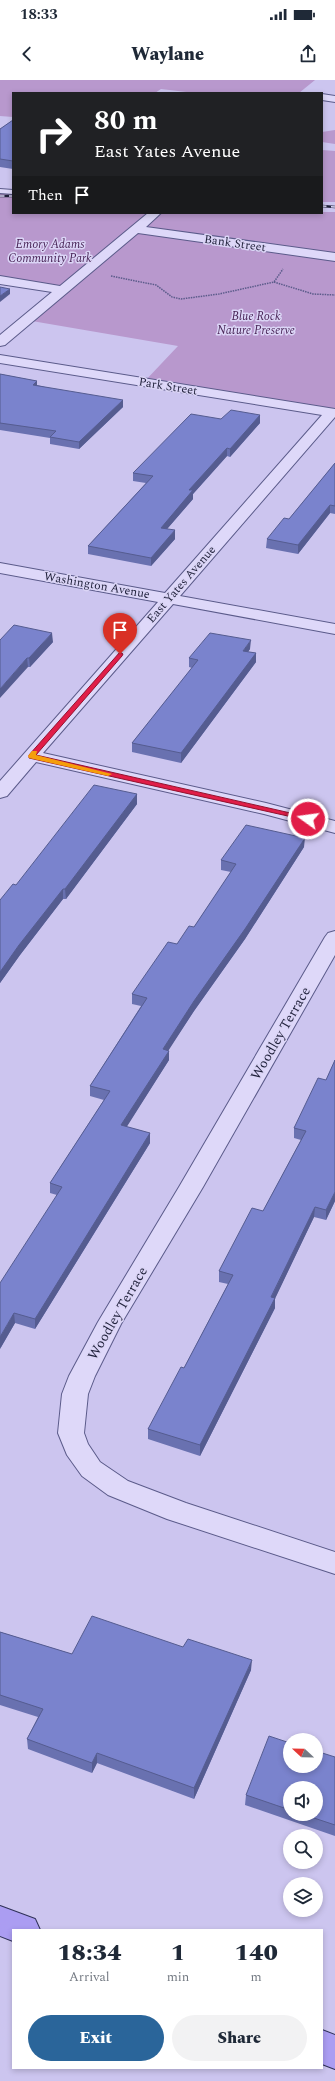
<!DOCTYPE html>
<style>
body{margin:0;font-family:Spectral,serif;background:#f2f2f3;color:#1f2937;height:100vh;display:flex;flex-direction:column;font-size:15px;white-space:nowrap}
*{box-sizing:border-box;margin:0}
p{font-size:13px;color:#747a83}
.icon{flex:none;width:22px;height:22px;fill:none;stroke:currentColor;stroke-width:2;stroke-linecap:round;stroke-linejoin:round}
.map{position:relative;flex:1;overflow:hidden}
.side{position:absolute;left:12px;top:1849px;width:311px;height:140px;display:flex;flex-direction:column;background:#fff;border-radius:0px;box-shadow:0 2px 6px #0003}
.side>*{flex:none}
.banner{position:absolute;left:12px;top:12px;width:311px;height:122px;border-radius:0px;box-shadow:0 2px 6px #0003;background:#202124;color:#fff;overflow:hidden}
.needle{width:26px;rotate:292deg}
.tools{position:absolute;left:283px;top:1653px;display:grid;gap:8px}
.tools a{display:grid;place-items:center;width:40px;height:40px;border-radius:50%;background:#fff;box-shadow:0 2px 6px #0003;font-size:20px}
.pin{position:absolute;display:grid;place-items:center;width:34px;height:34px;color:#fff;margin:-41px -17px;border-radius:50% 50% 50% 0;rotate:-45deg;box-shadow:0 0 4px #0007}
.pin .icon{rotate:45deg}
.me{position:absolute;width:44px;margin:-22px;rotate:284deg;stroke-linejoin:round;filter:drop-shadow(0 0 3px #0008)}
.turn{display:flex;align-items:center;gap:14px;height:84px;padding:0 16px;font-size:18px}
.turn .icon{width:52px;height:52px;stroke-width:2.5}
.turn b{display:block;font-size:28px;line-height:34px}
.then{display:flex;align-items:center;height:38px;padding:0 16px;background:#0003;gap:8px;font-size:15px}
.eta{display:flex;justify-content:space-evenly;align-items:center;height:68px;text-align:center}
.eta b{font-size:24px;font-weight:800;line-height:28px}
.button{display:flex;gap:8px;margin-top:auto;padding:8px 16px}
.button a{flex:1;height:46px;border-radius:24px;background:#2a659a;color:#fff;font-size:16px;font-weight:800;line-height:46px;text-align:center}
.button a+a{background:#f2f2f3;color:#1f2937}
.status{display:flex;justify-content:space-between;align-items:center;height:28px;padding:0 20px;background:#fff;direction:ltr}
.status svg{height:11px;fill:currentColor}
header{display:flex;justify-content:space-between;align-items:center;height:52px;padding:0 16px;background:#fff;font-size:18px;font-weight:800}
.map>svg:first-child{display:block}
.green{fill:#b898cd}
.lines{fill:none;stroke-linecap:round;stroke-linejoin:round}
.service-casing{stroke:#5b5b8a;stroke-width:2}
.minor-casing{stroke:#5b5b8a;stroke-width:2}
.primary-casing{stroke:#2f3158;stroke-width:2}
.path{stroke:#5b5b8a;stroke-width:1.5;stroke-dasharray:1.5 1;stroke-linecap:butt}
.service{fill:#ded8f9;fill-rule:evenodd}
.minor{fill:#ded8f9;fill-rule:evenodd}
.primary{fill:#ab9df2;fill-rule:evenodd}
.rail-casing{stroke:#1f203a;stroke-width:2.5}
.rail{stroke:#dbd5f6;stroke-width:1.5;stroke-dasharray:4.5;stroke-linecap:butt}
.wall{fill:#6971b0;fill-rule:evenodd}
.shaded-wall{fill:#555c90}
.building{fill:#7a83cd;stroke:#555c90}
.route{fill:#e11d48;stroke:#92132f}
.slow{fill:#f59e0b}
.labels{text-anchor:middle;stroke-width:3;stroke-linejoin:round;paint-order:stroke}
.far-street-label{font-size:12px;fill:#1f203a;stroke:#dbd5f6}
.far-park-label{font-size:12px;font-style:italic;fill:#492557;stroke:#dbd5f6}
.street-label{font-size:14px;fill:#1f203a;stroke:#dbd5f6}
</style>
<div class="status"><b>18:33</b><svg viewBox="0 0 49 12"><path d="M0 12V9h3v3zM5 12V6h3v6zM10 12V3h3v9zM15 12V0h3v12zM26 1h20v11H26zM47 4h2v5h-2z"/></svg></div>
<header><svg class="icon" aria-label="back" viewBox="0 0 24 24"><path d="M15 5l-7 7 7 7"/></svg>Waylane<svg class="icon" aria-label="share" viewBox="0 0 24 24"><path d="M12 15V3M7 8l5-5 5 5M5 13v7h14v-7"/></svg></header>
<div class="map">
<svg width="335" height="2001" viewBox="0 0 335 2001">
<rect width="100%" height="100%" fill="#ccc5ef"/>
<!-- green -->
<path class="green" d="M0,0h315l-16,13h-104l-34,-4 -6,4h-142v24l-13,-1z
M335,50v14l-13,-2v-10z
M322,70l13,1v51h-13z
M0,111l13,1v21l322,-1v201l-191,-31 34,-36 -152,-26 36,-30 -62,-10z"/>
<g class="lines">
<defs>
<path id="service" d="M0,109l13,1v4l-13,-1z"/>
<path id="minor" d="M322,14l13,2v6l-13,-2z
M148,133h13l-15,14 189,26v8l-197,-28 -133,112 -5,1v-11l52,-43 -52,-8v-8l60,10z
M0,275l335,54v8l-155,179 155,28v10l-162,-30 -130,149 223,50 69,18v12l-71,-19 -228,-52 -29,34 -7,2v-17l158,-179 -158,-29v-10l165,30 157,-178 -322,-52z
M335,851v24l-132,232 -82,137 -26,52 -7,18 -4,39 4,11 12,18 28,19 58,22 149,49v22l-168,-55 -59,-24 -26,-19 -15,-21 -9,-22 4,-39 7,-18 29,-54 81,-135 146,-250 3,-4z"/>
<path id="primary" d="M0,1826l35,13 5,11h-27v11l-13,-5z
M322,1950l13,5v34l-13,-5z"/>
</defs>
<!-- service casing -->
<use href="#service" class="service-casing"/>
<!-- minor casing -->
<use href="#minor" class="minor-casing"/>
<!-- primary casing -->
<use href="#primary" class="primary-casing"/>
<!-- path -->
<path class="path" d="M111,196l45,9 16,12 9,2 38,-5 55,-12 9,-13
M274,202l39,12 22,1"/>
<!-- service -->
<use href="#service" class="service"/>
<!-- minor -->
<use href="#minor" class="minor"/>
<!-- primary -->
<use href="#primary" class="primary"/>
<defs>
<path id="rail" d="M0,116h13
M322,126l13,1"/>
</defs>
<!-- rail casing -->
<use href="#rail" class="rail-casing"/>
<!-- rail -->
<use href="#rail" class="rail"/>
</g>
<!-- wall -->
<path class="wall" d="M13,40v49l-13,-2v-38z
M0,294l37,7v4l86,22 -44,42 -29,-5v-6l-50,-8z
M260,335v8l-30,34 -3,-1 -34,38v5l-26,30 8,10 -24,27 -63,-12v-8l58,-63 -13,-2v-8l88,-54z
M335,383v51l-5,-1 -32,41 -32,-6 1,-9 22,-20z
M0,560l53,2 -23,25h-2z
M250,569l-2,3 8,1v9l-75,101 -49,-11v-9l60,-75 -3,-1v-9z
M137,714v10l-71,95h-3l-43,56 -20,28v-83l16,-15z
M304,767l-59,92 -51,72 -26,39 1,10 -43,67 24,6v10l-115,186 -20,-6 -15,26 57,-154 -7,-2v-10l54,-83 -14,-4v-10l51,-80 -9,-2v-10l45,-50 17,-17 37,-55 -10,-2v-10z
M335,980v141l-9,19 -12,-3 -39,81v10l-75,148 -52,-17v-10l36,-61 44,-84 -9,-2v-11l44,-60 38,-71 -7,-2v-10l32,-48z
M0,1552l72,22 179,16 -57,129 -97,-36 -5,10 -64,-24 -1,-10 11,-22 -38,-12z
M335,1677v79l-90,-31 1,-10zM290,1708l26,26h-26z"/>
<!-- shaded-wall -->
<path class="shaded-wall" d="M10,209v5l-10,8v-6z
M37,301v7l-4,-3z
M123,320v7l-44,42v-7z
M260,335v8l-30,34v-8z
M227,368v8l-34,38v5l-32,37v-8l28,-38z
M330,425v8l-32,41v-9z
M175,450v9l-24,27v-8z
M52,553l1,9 -23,25 -1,-9z
M251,560l-1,9 -8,11 1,-9z
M256,573v9l-75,101v-10z
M27,578l1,9 -28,31v-9z
M137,714v10l-71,95 -1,-10z
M305,758l-1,9 -59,92 -51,72 -31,48v-10l31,-48z
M63,809v10l-43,56 -20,28v-11l19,-27z
M169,971v9l-48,76v-11z
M150,1053v10l-115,186v-10z
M335,1112v9l-9,19v-10z
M315,1127l-1,10 -41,86 2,-5v10l-75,148v-11z
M14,1233l1,10 -15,26v-12z
M252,1580l-1,10 -57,129v-11z
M97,1673v10l-5,10v-10z"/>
<!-- building -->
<path class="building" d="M13,40v41l-13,-2v-30z
M0,207l10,2 -10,7z
M0,294l37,7 -4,4 90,15 -44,42 -29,-5 6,-6 -56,-8z
M231,330l29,5 -30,34 -3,-1 -38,42h4l-32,38 14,2 -24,28 -63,-12 65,-70 -20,-3 58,-59 30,5z
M335,383v43l-5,-1 -32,40 -31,-6 17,-21 5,1z
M14,545l38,8 -23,25h-2l-27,31v-49z
M210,553l41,7 -8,11 13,2 -75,100 -49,-10 66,-83 -9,-2z
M94,705l43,9 -72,95h-2l-44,56 -19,27v-72l13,-16 3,1z
M246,745l59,13 -60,91 -51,72 -31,48 6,2 -48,74 29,8 -115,186 -21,-6 -14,24v-54l62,-96 -12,-4 60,-92 -20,-5 57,-88 -15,-4 36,-52 9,2 12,-18 5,1 42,-63 -15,-4z
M335,980v132l-9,18 -11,-3 -44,90 4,1 -75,147 -52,-16 33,-62 3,1 49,-93 -14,-4 33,-63 11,3 43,-80 -12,-3 24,-50 8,2z
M92,1536l91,31 5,-8 64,21 -58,128 -97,-35 -5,10 -65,-24 16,-30 -43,-14v-63l72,22z
M269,1656l21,7v23h26v-15l19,6v68l-33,-11h14v-26h-26v22l-44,-15z"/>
<!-- route -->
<path class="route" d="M120,572l3,2 -1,2 -86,99 272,62h2v4l-281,-63v-3z"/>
<!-- slow -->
<path class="slow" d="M32,671h5l-1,4 76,19 -4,2 -79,-18 -1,-2z"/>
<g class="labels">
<!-- far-street labels -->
<g class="far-street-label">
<text transform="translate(235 163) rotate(8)" y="4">Bank Street</text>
<text transform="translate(168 306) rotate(9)" y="4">Park Street</text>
<text transform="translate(181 504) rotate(-49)" y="4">East Yates Avenue</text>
<text transform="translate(97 505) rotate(10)" y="4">Washington Avenue</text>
</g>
<!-- far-park labels -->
<g class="far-park-label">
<text x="50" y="168">Emory Adams<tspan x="50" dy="14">Community Park</tspan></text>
<text x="256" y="240">Blue Rock<tspan x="256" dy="14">Nature Preserve</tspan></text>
</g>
<!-- street labels -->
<g class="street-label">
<text transform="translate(280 953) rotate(-60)" y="5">Woodley Terrace</text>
<text transform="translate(117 1233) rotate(-60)" y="5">Woodley Terrace</text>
</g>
</g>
</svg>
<div class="tools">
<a><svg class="needle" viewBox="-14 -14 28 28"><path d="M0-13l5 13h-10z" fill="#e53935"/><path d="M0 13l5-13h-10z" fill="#747a83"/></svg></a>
<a><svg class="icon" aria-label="sound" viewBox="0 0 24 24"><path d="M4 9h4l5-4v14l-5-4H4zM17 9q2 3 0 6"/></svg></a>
<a><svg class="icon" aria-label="search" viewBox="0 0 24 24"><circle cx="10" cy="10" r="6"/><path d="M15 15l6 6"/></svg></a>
<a><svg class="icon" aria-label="layers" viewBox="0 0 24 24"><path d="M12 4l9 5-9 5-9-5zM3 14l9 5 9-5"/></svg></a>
</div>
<div class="pin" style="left:120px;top:574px;background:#d93025"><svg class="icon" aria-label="arrive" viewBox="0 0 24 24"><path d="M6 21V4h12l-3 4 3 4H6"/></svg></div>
<svg class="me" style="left:308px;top:739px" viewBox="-20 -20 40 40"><circle r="17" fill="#e11d48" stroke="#fff" stroke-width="3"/><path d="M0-11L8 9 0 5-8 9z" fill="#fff"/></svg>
<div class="banner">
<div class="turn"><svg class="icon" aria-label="right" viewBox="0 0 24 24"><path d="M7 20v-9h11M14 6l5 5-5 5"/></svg><div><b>80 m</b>East Yates Avenue</div></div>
<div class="then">Then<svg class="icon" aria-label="arrive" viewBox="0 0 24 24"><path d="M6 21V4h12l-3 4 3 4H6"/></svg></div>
</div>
<section class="side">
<div class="eta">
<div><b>18:34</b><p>Arrival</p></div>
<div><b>1</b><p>min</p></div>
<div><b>140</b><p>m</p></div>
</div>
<div class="button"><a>Exit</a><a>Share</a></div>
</section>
</div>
